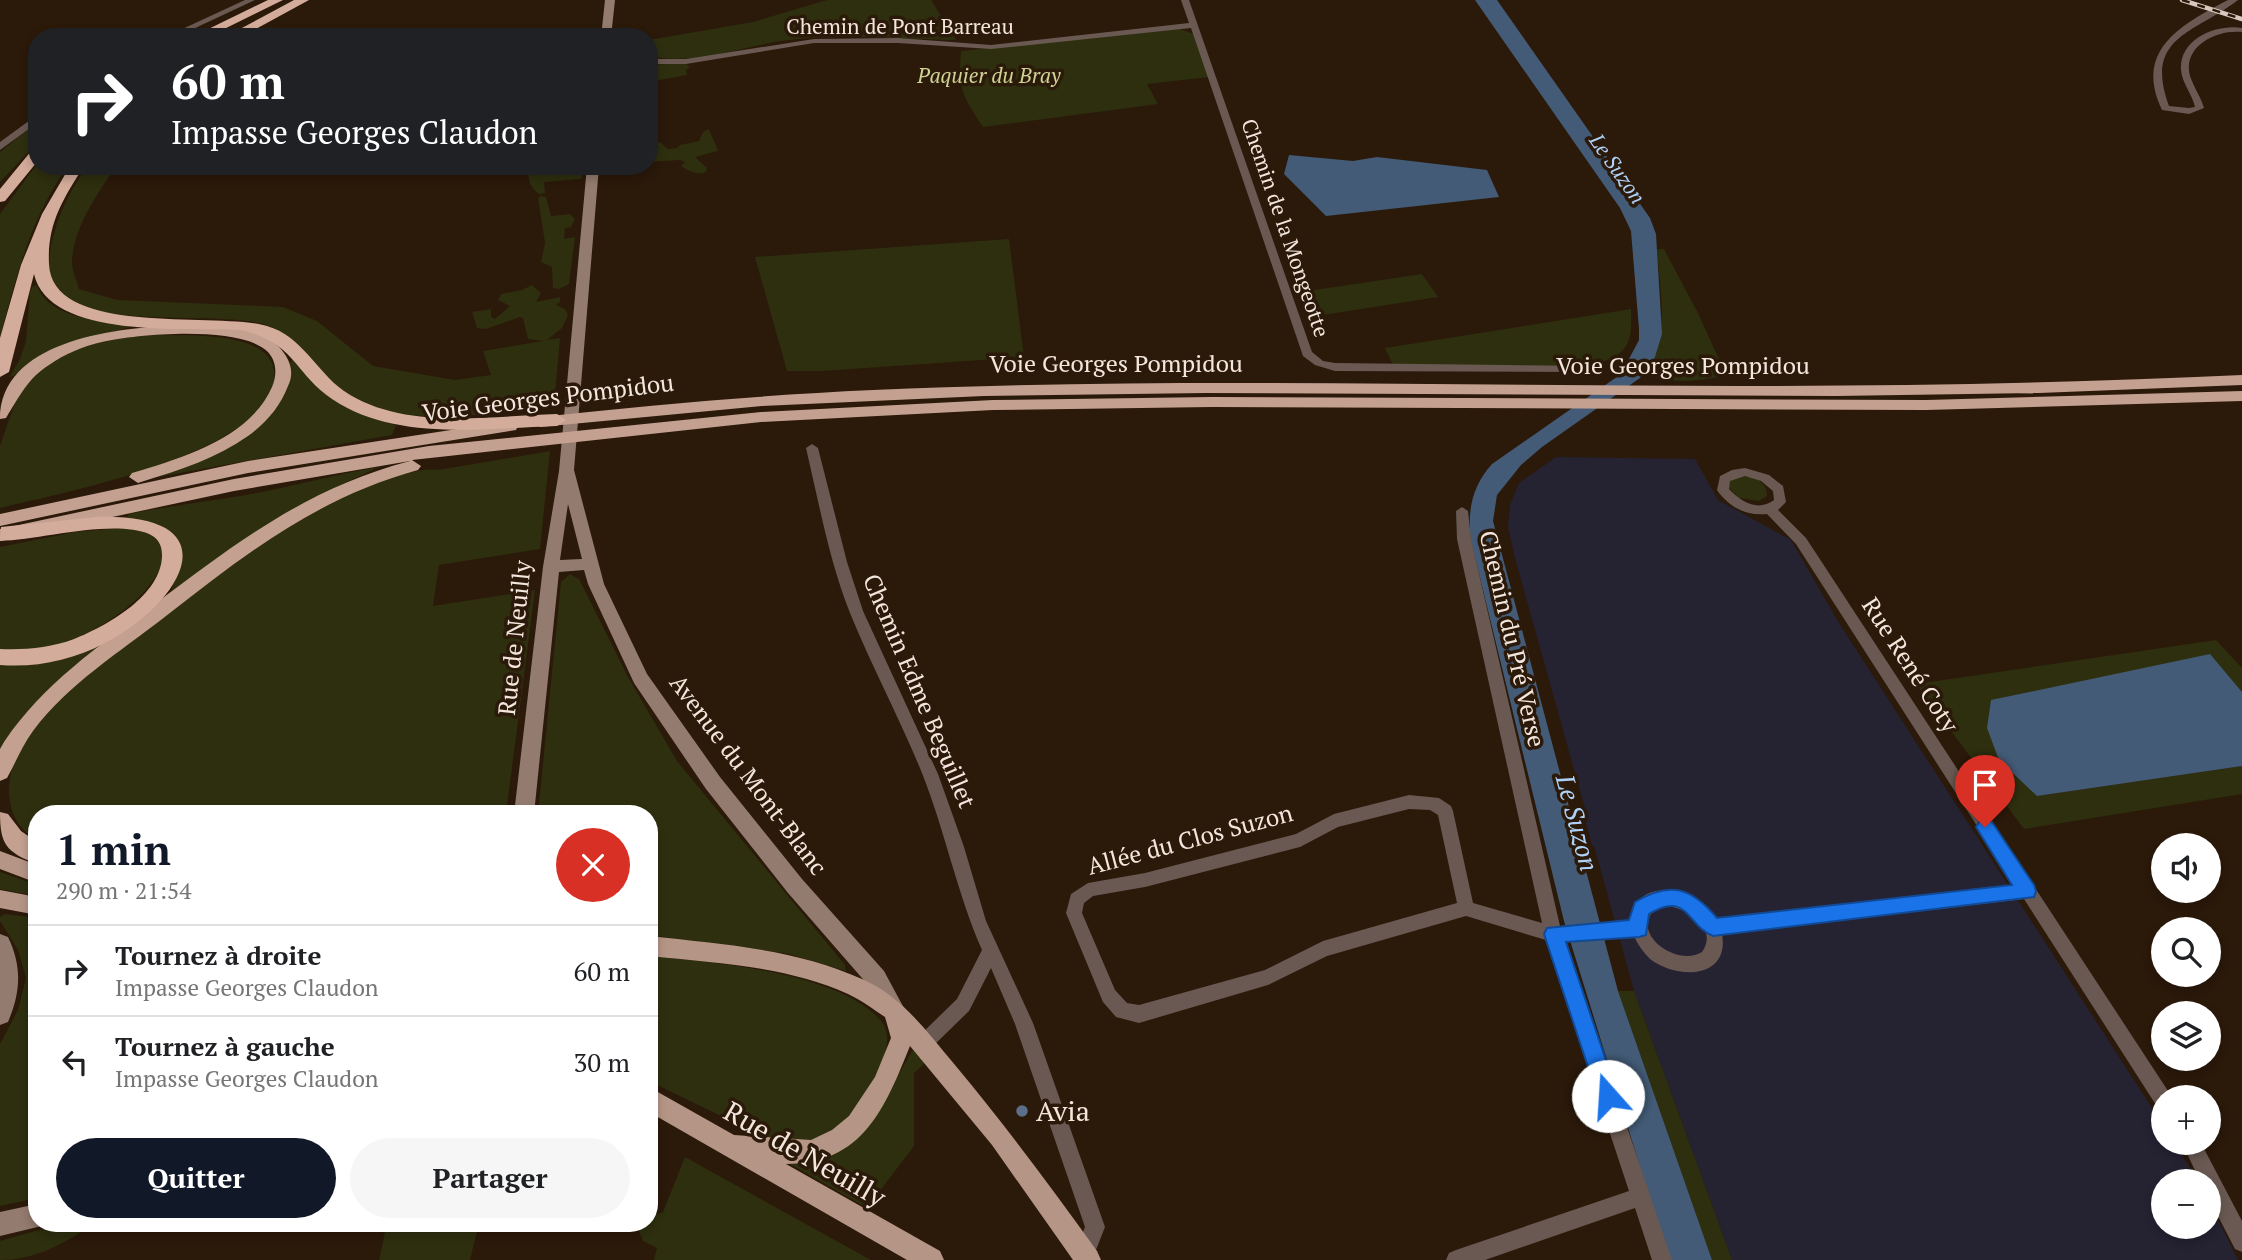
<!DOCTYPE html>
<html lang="fr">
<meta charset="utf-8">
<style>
body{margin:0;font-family:"PT Serif",serif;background:#f6f6f6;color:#202124;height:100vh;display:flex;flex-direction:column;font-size:26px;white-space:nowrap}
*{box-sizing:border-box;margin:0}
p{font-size:23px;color:#757577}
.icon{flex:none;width:38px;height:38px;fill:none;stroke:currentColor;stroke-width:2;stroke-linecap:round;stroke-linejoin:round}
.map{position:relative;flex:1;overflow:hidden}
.drawer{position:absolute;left:28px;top:805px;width:630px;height:427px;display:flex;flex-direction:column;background:#fff;border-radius:28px;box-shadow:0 4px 10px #0003}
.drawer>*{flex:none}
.banner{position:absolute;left:28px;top:28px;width:630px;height:147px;border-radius:28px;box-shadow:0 4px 10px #0003;background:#202124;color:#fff;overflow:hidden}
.fabs{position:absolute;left:2151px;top:833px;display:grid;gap:14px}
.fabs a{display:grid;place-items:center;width:70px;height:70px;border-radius:50%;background:#fff;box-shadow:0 4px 10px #0003;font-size:35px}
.pin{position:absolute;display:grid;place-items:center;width:60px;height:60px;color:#fff;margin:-72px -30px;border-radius:50% 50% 50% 0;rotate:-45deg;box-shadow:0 0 7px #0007}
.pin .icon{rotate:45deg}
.me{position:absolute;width:77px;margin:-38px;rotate:341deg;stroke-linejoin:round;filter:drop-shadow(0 0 5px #0008)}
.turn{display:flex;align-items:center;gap:24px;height:147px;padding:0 28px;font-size:32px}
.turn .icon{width:91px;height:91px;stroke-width:2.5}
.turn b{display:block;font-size:49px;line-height:60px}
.round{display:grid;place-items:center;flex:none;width:74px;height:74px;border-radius:37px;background:#f6f6f6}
.overview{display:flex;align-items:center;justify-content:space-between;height:119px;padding:0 28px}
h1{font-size:42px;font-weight:700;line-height:52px;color:#111827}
.cta{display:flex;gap:14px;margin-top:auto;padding:14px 28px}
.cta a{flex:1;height:80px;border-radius:42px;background:#111827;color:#fff;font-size:28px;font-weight:700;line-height:80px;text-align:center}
.cta a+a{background:#f6f6f6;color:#202124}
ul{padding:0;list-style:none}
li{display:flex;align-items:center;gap:21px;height:91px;padding:0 28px;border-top:2px solid #e0e0e0}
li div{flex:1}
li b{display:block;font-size:26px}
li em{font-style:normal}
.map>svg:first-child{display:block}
.industrial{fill:#252232}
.green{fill:#2e2f0f}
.water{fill:#435b76}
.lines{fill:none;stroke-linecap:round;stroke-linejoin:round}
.minor{fill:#695952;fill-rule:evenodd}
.secondary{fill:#947b6f;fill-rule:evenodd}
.primary{fill:#b59586;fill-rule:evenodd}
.trunk{fill:#c4a090;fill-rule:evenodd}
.motorway{fill:#d4ac9b;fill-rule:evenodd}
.rail-casing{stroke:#d6c8bf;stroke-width:4.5}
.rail{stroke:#2b190a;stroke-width:2.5;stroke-dasharray:8;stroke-linecap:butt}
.route{fill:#1a73e8;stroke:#114b97;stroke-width:2}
.service-dot{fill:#5c6f8a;stroke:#2b190a;stroke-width:2.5}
.labels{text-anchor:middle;stroke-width:7;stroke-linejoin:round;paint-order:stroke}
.far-street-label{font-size:21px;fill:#f3e6dd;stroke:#2b190a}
.far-park-label{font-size:21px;font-style:italic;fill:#cfd495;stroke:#2b190a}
.far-water-label{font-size:21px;font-style:italic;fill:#afd1f8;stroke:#2b190a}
.street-label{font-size:24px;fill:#f3e6dd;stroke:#2b190a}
.water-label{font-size:26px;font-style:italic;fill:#afd1f8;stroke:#2b190a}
.near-poi-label{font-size:28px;fill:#f3e6dd;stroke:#2b190a;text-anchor:start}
.near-street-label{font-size:28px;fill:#f3e6dd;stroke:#2b190a}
</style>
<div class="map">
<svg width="2242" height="1260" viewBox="0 0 2242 1260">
<rect width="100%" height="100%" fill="#2b190a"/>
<!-- industrial -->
<path class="industrial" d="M1556,457l139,2 23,41 73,40 48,83 324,502v18h11l22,34 3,4h-36v46h45l1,-26 29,59h-506l-98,-269 -40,-145 -2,-1 -8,-28 3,-1 -71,-254 -8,-35 2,-22 9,-22z"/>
<!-- green -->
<path class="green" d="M827,0h104l25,40c-56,-1 -113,-6 -168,0 -46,6 -93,26 -139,16v-16l104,-18z
M1177,28l17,6 15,43 -62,7 11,20 -175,23c-21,-32 -25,-37 -22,-76z
M685,63l5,4 -4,3 1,5 -38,7v-17z
M37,122v21l-37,39v-30z
M709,129l9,22 -23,6 12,11 -1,4c-9,4 -17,-1 -25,-6l4,-4 -5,-2 -31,2v-9l6,-2 -6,-2v-3l11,-4 8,7 9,-1 3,-3 19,-4 4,-9z
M37,164v2h31c-38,52 -52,112 -68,172v-124z
M88,166h28c-18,27 -43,62 -44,96 0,9 5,19 7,27l38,11 166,7 34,14 56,45 82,14 36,-5 -8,-24 60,-10 -15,-2 -5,-21 -3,-1 -34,12 -9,-1 -5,-16 19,-3v8l4,2 15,-13 -12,-6 3,-6 21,-4 10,-5 9,8 -5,9 24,-5v5l-4,3 9,4 3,6 -6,13 -15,12 13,-2 -6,67c-62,8 -159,27 -213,-14 -28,-22 -39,-54 -75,-66 -49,-16 -185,8 -213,-40 -5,-9 -4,-22 -3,-32 4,-30 19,-63 38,-87z
M530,166h42l10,10 -1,3 -37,3 1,11 -6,1c-9,-6 -13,-17 -9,-28z
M541,196l5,1 5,19 19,-2 5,5 -4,8 -6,1 -1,11 11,-2 -6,47 -10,5 -6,-1 -1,-21 -11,-5 4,-19 -7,-45z
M1009,239l15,118 -202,14h-35l-32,-114z
M1660,249h4l34,64 28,62c-27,7 -57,9 -82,-1 27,-36 16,-81 13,-124z
M1422,274l16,23 -128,20 -9,-25z
M37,285c10,34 71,38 100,40l-67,19 -61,34 11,-19 6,-18 4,-49 2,-5z
M1631,309c2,39 -5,46 -41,57l-197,-1 -8,-17z
M155,335c29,1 113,-5 119,35 11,81 -218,124 -274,138v-62l19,-55 28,-27 37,-18 42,-9z
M293,358c33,42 51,53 103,67l-4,10 -235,42 60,-25 73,-75v-14z
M550,451l-10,98 -101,16 -6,41 102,-16 -29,224h-469v26c-37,-20 -33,-68 -13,-98 47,-69 130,-122 197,-170 27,-19 54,-41 82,-58 26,-15 108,-49 135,-44z
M379,467l-49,23 -160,104c19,-46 10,-72 -44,-75l3,-5c42,-9 85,-13 128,-21 41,-8 80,-19 122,-26z
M1739,476c13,0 29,5 28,20l-8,5 -20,-3 -11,-11 2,-7z
M121,528c116,8 -33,141 -121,121v-102l75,-15z
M570,574l9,5 49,98 49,84 168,204 1,6 -57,-17 -140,-19v-121h-111l23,-232z
M115,635l-115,115v-86z
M2216,640l26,28v24l-33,-38 -172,142 205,-30v28l-218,35 -108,-145z
M0,872l37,13v11l-37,-7z
M5,914l32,4v280l-37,8v-162l18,-34 8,-32 -8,-28 -18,-29v-4z
M649,956c61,6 193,16 233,66 20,25 -23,91 -45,106 -7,5 -21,12 -29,14 -14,3 -34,-4 -48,-7l-111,-54z
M1618,991h16l98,269h-20z
M914,1048l11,15 -11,10v73l-47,62 -77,-44 20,-4 69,-52z
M685,1157l186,103h-217l3,-12 -14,-7 -6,-15 4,-3h8v-6l14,-5z
M63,1223h23l-2,7c-25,17 -53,30 -84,30v-19z
M387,1223h92l-9,37h-91z"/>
<!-- water -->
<path class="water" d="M1475,0h22l153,218 6,16 6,100 -8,26 -14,18 -98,69 -21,18 -24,30 -4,26 125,470 94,269h-43l-105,-339 -93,-380c-4,-30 1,-55 21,-77l129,-90 18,-34v-11l-8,-98 -11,-23z
M1289,155l64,6 24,-4 110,13 12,27 -173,19 -42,-42z
M2210,654l32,38v74l-205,30 -38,-36 -12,-32 4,-28z"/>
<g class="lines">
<!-- minor -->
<path class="minor" d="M245,0h10l-79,37h-11z
M1181,0h8l123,352 11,9 12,2 258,3 6,4 -2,2 -262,-1 -20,-6 -12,-9 -112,-328 -200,21 -93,-6h-84l-128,21h-37v-5h37l128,-20 84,-1 93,7 198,-22z
M2228,0h10c-42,33 -95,36 -69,106l20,2 6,-1c-3,-13 -13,-24 -14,-37 -2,-31 35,-46 61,-42v4c-25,-3 -60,14 -52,44 4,12 11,21 14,32l-15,6 -27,-4c-29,-60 20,-86 66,-110z
M37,115v8l-37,27v-8z
M812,444l6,4 29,114 16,49 75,163 26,73 22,74 47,102 72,204 -13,33h-16l-2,-6 11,-27 -70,-203 -24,-56 -22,43 -39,38 -6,3 -6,-3 -3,-6 3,-6 39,-38 25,-49c-25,-57 -37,-119 -60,-177 -22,-54 -50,-106 -72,-160 -21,-53 -31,-110 -44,-165z
M1745,468l24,7 14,11 3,16 -8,8 28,28 366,559h-9v10l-7,-2 -132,-206 -302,35c8,45 -45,46 -72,25 -7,-7 -12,-14 -16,-23l-70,5 108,319h-20l-17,-52 -150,52h-39l3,-7 7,-3 173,-59 -83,-251 -80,-24 -139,40 -59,29 -129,38 -23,-6 -13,-15 -37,-89 5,-19 17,-11 57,-10 151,-39 38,-20 75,-19 30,3 12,8 2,5 20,92 69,20 -85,-384 -1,-28 6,-4 6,4 3,28 89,387 70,-5c6,-48 68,-33 86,-2l299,-34 -219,-341 -29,-30c-20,2 -36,-6 -48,-21l-2,-3 3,-14 12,-6zM1745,476l16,5 12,10 1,9c-16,12 -33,2 -45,-11l1,-8zM1409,809l21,1 8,5 19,88 -134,38 -58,29 -126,35 -12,-2 -12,-13 -33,-77 2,-10 9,-7 52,-9 155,-40 38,-20zM1661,905c22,1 59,21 41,47 -27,17 -79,-24 -41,-47z
M2182,1143h19l41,78v31l-7,-3 -27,-52v-16h-8z"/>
<!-- secondary -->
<path class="secondary" d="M605,0h10l-4,37h-10z
M587,166h12l-25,304 30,114 43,90 73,103 82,102 82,92 21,39 -3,7 -8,4 -8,-4 -18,-32 -80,-92 -82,-104 -72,-106 -46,-99 -4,-14 -25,2 -25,242h-20l29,-247 16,-96zM568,504l14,55 -22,1z
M0,934l8,3c14,29 13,55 0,85l-8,3z
M37,1204v19l9,2 -46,11v-24z"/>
<!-- primary -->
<path class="primary" d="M0,851l37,14v18l-37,-14z
M0,890l37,7v18l-37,-7z
M649,936c73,8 146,13 213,43 41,18 65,53 93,86 50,60 96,122 142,186l4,9h-28l-81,-115 -82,-99c-25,62 -47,118 -124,118l154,87 4,9h-37l-258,-148v-25l85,48 77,5 21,-10 17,-14 26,-39 16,-39 -6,-21c-12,-8 -24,-17 -37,-23 -62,-28 -132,-31 -199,-38z"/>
<!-- trunk -->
<path class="trunk" d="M171,326c35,1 94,-6 115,30 6,10 7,20 2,30 -8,21 -22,37 -40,50 -31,22 -68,34 -104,45l-6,2 -9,-6 3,-4c50,-15 118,-35 140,-86 5,-12 5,-25 -4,-35 -27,-27 -130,-18 -166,-10 -19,4 -37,12 -53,23 -21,13 -30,32 -43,53l-6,1c0,-77 112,-91 171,-93z
M2242,375v10l-203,8 -203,3 -630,-3 -222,3 -222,10 -222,21 -8,-5 8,-5c111,-12 221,-22 333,-27 288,-13 576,-4 864,-4 169,0 337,-3 505,-11z
M2242,391v10l-316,9 -714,-3 -219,3 -232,12 -349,38 9,6 -3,4c-101,28 -171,83 -252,146 -46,36 -98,68 -133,115 -11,15 -17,31 -26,47l-7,3v-32l4,-7c39,-58 94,-95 148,-136 84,-63 155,-118 258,-145l-176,30 -234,50v-12l234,-50 195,-33 332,-34 232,-12 219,-3 714,3z
M510,421l8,5 -2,4 -268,43 -248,53v-12l248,-53z
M0,812l8,2 13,17 16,11v22c-32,-12 -37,-21 -37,-52z"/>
<!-- motorway -->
<path class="motorway" d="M268,0h15l-75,37h-16z
M294,0h15l-68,37h-16z
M37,149v13l-32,39 -5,1v-13l32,-39z
M70,166h14c-21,33 -37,58 -35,98 3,74 167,47 218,62 35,10 49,45 77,65 59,40 145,25 213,23l9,6 -9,6c-72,2 -161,16 -225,-27 -38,-26 -38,-58 -92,-69 -52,-3 -191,10 -206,-56l-25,98 -9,5v-39l21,-73 21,-51z
M97,517c135,-4 89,83 8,126 -32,17 -69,25 -105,22v-16c25,1 50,-1 74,-10 33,-13 88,-44 88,-84 0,-10 -4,-17 -13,-21 -37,-15 -109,6 -149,7l1,-14z"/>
<defs>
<path id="rail" d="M2182,0l60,19"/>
</defs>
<!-- rail casing -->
<use href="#rail" class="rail-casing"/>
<!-- rail -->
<use href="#rail" class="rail"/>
</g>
<!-- route -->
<path class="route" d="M1985,819l7,3 42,63 2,6 -2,6 -321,39c-26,-10 -25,-46 -64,-22l-3,21 -7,2 -73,5 52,154 -3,7 -7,3 -8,-3 -56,-169 3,-6 82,-8 6,-18c35,-21 56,-15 82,16l295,-33 -36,-58 3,-5z"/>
<!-- markers -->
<circle class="service-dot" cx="1022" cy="1111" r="7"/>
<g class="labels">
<!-- far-street labels -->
<g class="far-street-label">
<text x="900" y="34">Chemin de Pont Barreau</text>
<text transform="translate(1285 228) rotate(71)" y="7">Chemin de la Mongeotte</text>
</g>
<!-- far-park labels -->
<g class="far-park-label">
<text x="989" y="83">Paquier du Bray</text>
</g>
<!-- far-water labels -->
<g class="far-water-label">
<text transform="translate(1617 169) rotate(55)" y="7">Le Suzon</text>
</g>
<!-- street labels -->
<g class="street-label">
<text x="1116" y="372">Voie Georges Pompidou</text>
<text x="1683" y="374">Voie Georges Pompidou</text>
<text transform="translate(548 398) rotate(-7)" y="8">Voie Georges Pompidou</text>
<text transform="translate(515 638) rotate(-84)" y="8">Rue de Neuilly</text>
<text transform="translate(1512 639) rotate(77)" y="8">Chemin du Pré Verse</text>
<text transform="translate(1910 665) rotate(57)" y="8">Rue René Coty</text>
<text transform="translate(919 691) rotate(67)" y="8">Chemin Edme Beguillet</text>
<text transform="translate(748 775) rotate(53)" y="8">Avenue du Mont-Blanc</text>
<text transform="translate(1190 840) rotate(-15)" y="8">Allée du Clos Suzon</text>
</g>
<!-- water labels -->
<g class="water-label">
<text transform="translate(1577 823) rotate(75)" y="9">Le Suzon</text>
</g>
<!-- near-poi labels -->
<g class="near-poi-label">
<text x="1036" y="1121">Avia</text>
</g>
<!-- near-street labels -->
<g class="near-street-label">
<text transform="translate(805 1154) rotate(30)" y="10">Rue de Neuilly</text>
</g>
</g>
</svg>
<div class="fabs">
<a><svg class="icon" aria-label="sound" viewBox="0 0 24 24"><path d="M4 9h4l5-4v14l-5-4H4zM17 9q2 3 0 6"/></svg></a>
<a><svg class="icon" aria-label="search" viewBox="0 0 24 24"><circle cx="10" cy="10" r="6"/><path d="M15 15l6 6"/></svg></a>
<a><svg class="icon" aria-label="layers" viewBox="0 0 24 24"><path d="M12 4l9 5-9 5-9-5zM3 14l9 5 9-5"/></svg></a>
<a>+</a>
<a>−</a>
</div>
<div class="pin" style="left:1985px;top:827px;background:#d93025"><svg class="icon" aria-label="arrive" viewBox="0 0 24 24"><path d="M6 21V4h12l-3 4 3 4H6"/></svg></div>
<svg class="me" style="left:1608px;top:1096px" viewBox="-20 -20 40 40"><circle r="19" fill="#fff"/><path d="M0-13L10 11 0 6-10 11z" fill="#1a73e8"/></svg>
<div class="banner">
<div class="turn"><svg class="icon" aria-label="right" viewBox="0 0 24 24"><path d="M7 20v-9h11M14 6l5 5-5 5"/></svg><div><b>60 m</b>Impasse Georges Claudon</div></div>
</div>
<section class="drawer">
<div class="overview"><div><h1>1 min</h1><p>290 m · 21:54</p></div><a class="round" style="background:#d93025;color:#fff"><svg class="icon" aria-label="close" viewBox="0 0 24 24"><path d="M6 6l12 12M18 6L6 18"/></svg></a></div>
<ul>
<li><svg class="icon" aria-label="right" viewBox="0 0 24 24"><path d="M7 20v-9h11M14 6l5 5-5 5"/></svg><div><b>Tournez à droite</b><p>Impasse Georges Claudon</p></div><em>60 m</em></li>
<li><svg class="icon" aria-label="left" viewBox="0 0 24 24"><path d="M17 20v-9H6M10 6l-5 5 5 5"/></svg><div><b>Tournez à gauche</b><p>Impasse Georges Claudon</p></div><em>30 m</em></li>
</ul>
<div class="cta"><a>Quitter</a><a>Partager</a></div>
</section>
</div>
